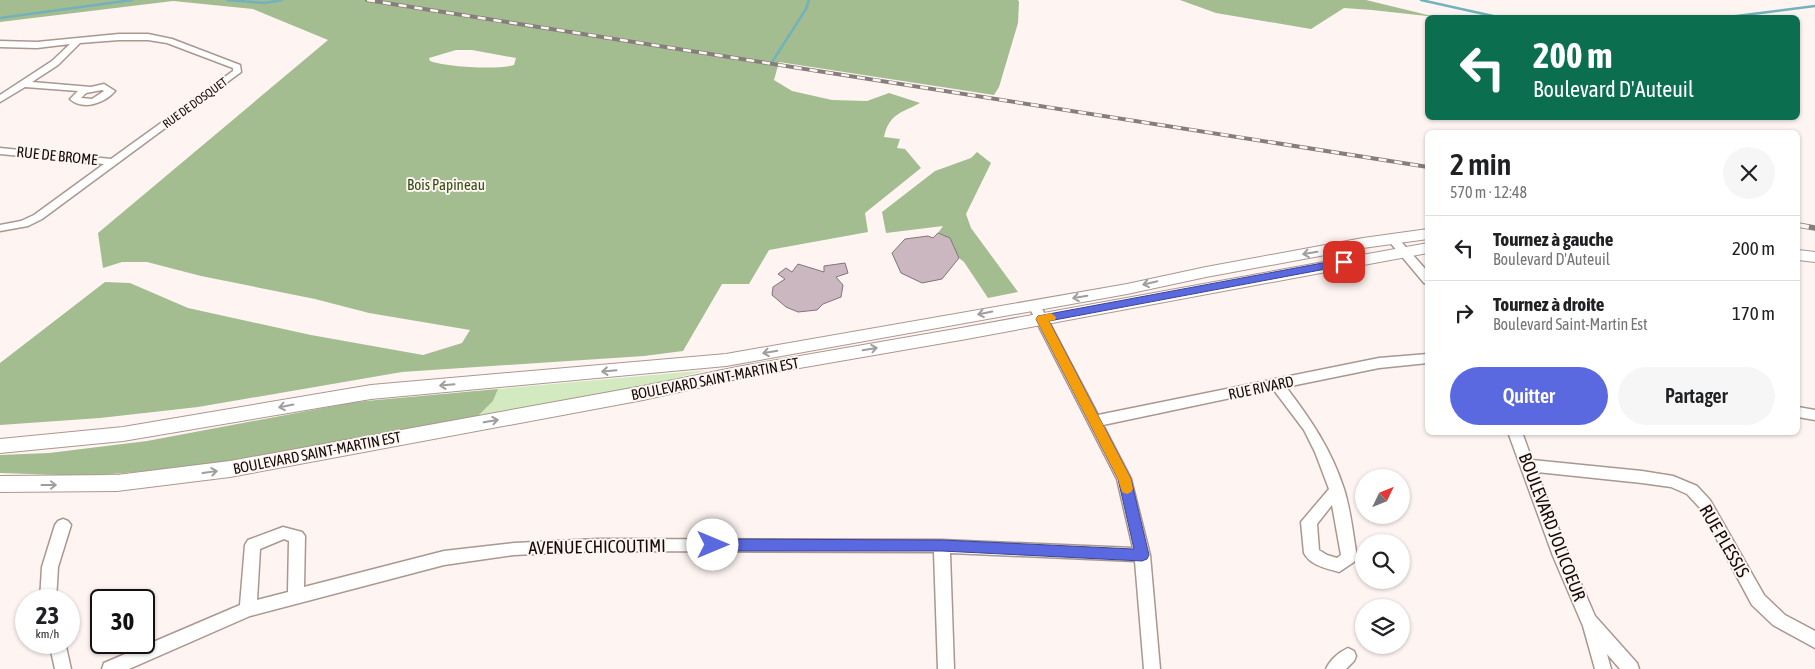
<!DOCTYPE html>
<html lang="fr">
<meta charset="utf-8">
<style>
body{margin:0;font-family:"Asap Condensed",sans-serif;background:#f6f6f6;color:#202124;height:100vh;display:flex;flex-direction:column;font-size:19px;white-space:nowrap}
*{box-sizing:border-box;margin:0}
p{font-size:16px;color:#757577}
.icon{flex:none;width:28px;height:28px;fill:none;stroke:currentColor;stroke-width:2;stroke-linecap:round;stroke-linejoin:round}
.map{position:relative;flex:1;overflow:hidden}
.drawer{position:absolute;left:1425px;top:130px;width:375px;height:305px;display:flex;flex-direction:column;background:#fff;border-radius:8px;box-shadow:0 1px 4px #0004}
.drawer>*{flex:none}
.guide{position:absolute;left:1425px;top:15px;width:375px;height:105px;border-radius:8px;box-shadow:0 1px 4px #0004;background:#0b6e4f;color:#fff;overflow:hidden}
.needle{width:32px;rotate:47deg}
.buttons{position:absolute;left:1355px;top:469px;display:grid;gap:10px}
.buttons a{display:grid;place-items:center;width:55px;height:55px;border-radius:50%;background:#fff;box-shadow:0 1px 4px #0004;font-size:25px}
.speed{position:absolute;left:15px;top:589px;display:flex;gap:10px;font-size:25px;font-weight:700;text-align:center}
.speed>*{display:grid;place-content:center;width:65px;height:65px;border-radius:50%;background:#fff;box-shadow:0 1px 4px #0004;line-height:1}
.speed small{font-size:12px;font-weight:400}
.speed .limit{border:2px solid #111;border-radius:8px;background:#fff;color:#111}
.pin{position:absolute;display:grid;place-items:center;width:42px;height:42px;color:#fff;margin:-21px;border-radius:10px;box-shadow:0 2px 8px #0006}
.me{position:absolute;width:55px;margin:-28px;rotate:90deg;stroke-linejoin:round;filter:drop-shadow(0 0 4px #0008)}
.turn{display:flex;align-items:center;gap:18px;height:105px;padding:0 25px;font-size:22px}
.turn .icon{width:65px;height:65px;stroke-width:2.5}
.turn b{display:block;font-size:35px;line-height:42px}
.round{display:grid;place-items:center;flex:none;width:52px;height:52px;border-radius:26px;background:#f6f6f6}
.headline{display:flex;align-items:center;justify-content:space-between;height:85px;padding:0 25px}
h1{font-size:30px;font-weight:600;line-height:38px}
.primary-button{display:flex;gap:10px;margin-top:auto;padding:10px 25px}
.primary-button a{flex:1;height:58px;border-radius:30px;background:#5b69e0;color:#fff;font-size:20px;font-weight:600;line-height:58px;text-align:center}
.primary-button a+a{background:#f6f6f6;color:#202124}
ul{padding:0;list-style:none}
li{display:flex;align-items:center;gap:15px;height:65px;padding:0 25px;border-top:1px solid #e0e0e0}
li div{flex:1}
li b{display:block;font-size:19px}
li em{font-style:normal}
.map>svg:first-child{display:block}
.green{fill:#d3eac0}
.forest{fill:#a3bc90;fill-rule:evenodd}
.lines{fill:none;stroke-linecap:round;stroke-linejoin:round}
.stream{stroke:#73b2bc;stroke-width:2.5}
.building{fill:#cab7c0;stroke:#84727a}
.street-casing{stroke:#aa9790;stroke-width:3}
.secondary-casing{stroke:#aa9790;stroke-width:2}
.street{fill:#fff;fill-rule:evenodd}
.secondary{fill:#fff;fill-rule:evenodd}
.rail-far1-casing{stroke:#867e7c;stroke-width:4}
.rail-casing{stroke:#867e7c;stroke-width:5.5}
.rail-far1{stroke:#fef5f2;stroke-width:2.5;stroke-dasharray:8;stroke-linecap:butt}
.rail{stroke:#fef5f2;stroke-width:4;stroke-dasharray:11;stroke-linecap:butt}
.oneway{stroke:#a09d9d}
.route{fill:#5b69e0;stroke:#3b4492}
.slow{fill:#f59e0b}
.labels{text-anchor:middle;stroke-width:4;stroke-linejoin:round;paint-order:stroke}
.far-street-label{font-size:12px;fill:#120b09;stroke:#fef5f2}
.street-label{font-size:15px;fill:#120b09;stroke:#fef5f2}
.park-label{font-size:15px;fill:#314f0f;stroke:#fef5f2}
.near-street-label{font-size:18px;fill:#120b09;stroke:#fef5f2}
</style>
<div class="map">
<svg width="1815" height="669" viewBox="0 0 1815 669">
<rect width="100%" height="100%" fill="#fef5f2"/>
<!-- green -->
<path class="green" d="M708,370l-76,19 -156,29 17,-17 5,-12z"/>
<!-- forest -->
<path class="forest" d="M0,0h1018l1,2 -1,21 -19,64 -5,8 -215,-33 -5,18 18,11 40,9 35,1 22,-8 31,10c-19,10 -31,11 -36,34l16,2 -3,9 8,1 16,19 -56,45 3,19 -99,18 -20,34h-27l-39,67 -39,5 -242,16 -204,35 -98,11 -100,7v-62l105,-81 25,1 58,25 123,27 112,20 39,-12 8,-13 -101,-17 -54,-14 -114,-23 -54,-14h-25l-19,6 -5,-35 230,-193 -75,-31 -80,-8 -173,21zM456,50h16l44,8 -2,7c-17,5 -68,2 -84,-4l-1,-3z
M1180,0h186l70,17 -64,-7 -28,-2 -33,21 -95,-16z
M977,152l14,11 -25,51 5,14 47,64 -30,6 -24,-36 -5,-4 -9,-20 -12,-5 5,-7 -57,7 -4,-21 53,-41 36,-13z
M498,389l-5,12 -17,17 -283,49 -103,9 -90,-3v-18l49,-2 98,-12 208,-39z"/>
<g class="lines">
<!-- stream -->
<path class="stream" d="M227,0l38,3 17,-3
M1421,0l81,18
M0,18l132,-18
M1721,18l94,-12
M772,62l34,-53 3,-9"/>
</g>
<!-- building -->
<path class="building" d="M938,233l12,5 9,20 -17,21 -20,4 -21,-10 -9,-20 13,-14 23,-3 5,2z
M845,263l3,10 -12,4 7,8 -2,12 -18,7 -6,6 -19,2 -12,-5 -14,-12 1,-8 12,-8 -7,-5 8,-6 6,4 6,-8 26,8v-6z"/>
<g class="lines">
<defs>
<path id="street" d="M119,34h29l24,5 68,26 1,7 -199,147 -14,7 -28,5v-6l21,-4 13,-6 70,-51 -104,-10v-6l111,11 122,-88v-3l-66,-25 -19,-3h-29l-39,3 -22,22 -26,17 59,5 13,-3 11,7c-10,12 -32,20 -45,8l8,-8 -53,-4 -25,15v-7l52,-34 18,-17 -33,4 -37,-1v-6l37,1zM102,90l2,1 -12,8 -11,-1 5,-5z
M1392,235l4,1 32,36v12l-4,-1 -36,-43 -2,-2z
M1034,301l6,4 58,110 281,-57 49,-4v9l-49,5 -93,19c25,33 45,62 58,102 7,22 9,46 13,68l-3,5 -15,10c-13,-4 -28,-6 -35,-19l-3,-31 28,-33 -14,-37 -11,-22 -31,-41 -170,36 28,54 19,76 10,114h-16l-9,-108 -185,-8 4,116h-16l-4,-117 -336,-1 -84,4 -70,10 -194,51 -121,53h-27l2,-6 136,-58 5,-60 3,-5 35,-13 19,5 3,4 -1,51 140,-36 70,-8 84,-4 344,1 191,8 -16,-69 -89,-174zM1332,505l9,50 -4,3 -10,-3 -8,-5 -2,-26zM284,539l5,2 -1,51 -31,8 3,-51z
M1798,407l17,3v10l-17,-3z
M1508,432h14l10,28 110,11 31,5 24,10 13,14 54,95 21,20 30,16v17l-42,-23 -21,-20 -52,-97 -13,-14 -16,-7 -29,-4 -105,-11 32,84 26,60 42,47 2,6h-19l-13,-15 4,15h-16l-12,-43 -30,-70z
M63,519l5,2 3,4 -13,42 -2,33h-16l2,-33 13,-42 3,-4z
M49,642h16l6,27h-16z
M1348,648l6,3 2,5 -2,5 -8,8h-20c4,-9 13,-17 22,-21z"/>
<path id="secondary" d="M1428,229v10l-65,9 -157,29 -79,17 -401,72 -355,33 -248,42 -123,12v-14l123,-12 248,-42 355,-31 401,-70 79,-17 157,-29z
M1428,243v10l-467,87 -219,38 -99,22 -413,77 -113,14 -117,1v-16l117,-1 113,-14 413,-75 99,-20 219,-38z
M1798,250l17,2v10l-17,-2z"/>
</defs>
<!-- street casing -->
<use href="#street" class="street-casing"/>
<!-- secondary casing -->
<use href="#secondary" class="secondary-casing"/>
<!-- street -->
<use href="#street" class="street"/>
<!-- secondary -->
<use href="#secondary" class="secondary"/>
<defs>
<path id="rail-far1" d="M367,0l1061,167"/>
<path id="rail" d="M1798,225l17,3"/>
</defs>
<!-- rail-far1 casing -->
<use href="#rail-far1" class="rail-far1-casing"/>
<!-- rail casing -->
<use href="#rail" class="rail-casing"/>
<!-- rail-far1 -->
<use href="#rail-far1" class="rail-far1"/>
<!-- rail -->
<use href="#rail" class="rail"/>
</g>
<!-- one-way arrows -->
<defs><path id="oneway-shaft" d="M-6 0H5M1.5-3L5.5 0L1.5 3" fill="none" stroke-width="1.6" stroke-linecap="round" stroke-linejoin="round" transform="scale(1.25)"/></defs>
<g class="oneway">
<use href="#oneway-shaft" transform="translate(1310 253) rotate(170)"/>
<use href="#oneway-shaft" transform="translate(1150 283) rotate(167)"/>
<use href="#oneway-shaft" transform="translate(1080 297) rotate(170)"/>
<use href="#oneway-shaft" transform="translate(985 313) rotate(169)"/>
<use href="#oneway-shaft" transform="translate(870 349) rotate(-10)"/>
<use href="#oneway-shaft" transform="translate(770 352) rotate(170)"/>
<use href="#oneway-shaft" transform="translate(609 371) rotate(175)"/>
<use href="#oneway-shaft" transform="translate(447 385) rotate(175)"/>
<use href="#oneway-shaft" transform="translate(286 406) rotate(169)"/>
<use href="#oneway-shaft" transform="translate(491 421) rotate(-10)"/>
<use href="#oneway-shaft" transform="translate(210 472) rotate(-8)"/>
<use href="#oneway-shaft" transform="translate(49 485)"/>
</g>
<!-- route -->
<path class="route" d="M1344,259l5,3 -2,3 -298,56 82,158 18,76 -2,4 -5,2 -200,-10h-229l-5,-2 -2,-4 2,-4 5,-2 229,1 192,9 -16,-70 -82,-160 2,-3z"/>
<!-- slow -->
<path class="slow" d="M1051,313l5,4 -1,3 -6,1 82,158 2,10 -2,3 -4,2 -5,-2 -4,-13 -82,-160 2,-3z"/>
<g class="labels">
<!-- far-street labels -->
<g class="far-street-label">
<text transform="translate(195 103) rotate(-36)" y="4">RUE DE DOSQUET</text>
</g>
<!-- street labels -->
<g class="street-label">
<text transform="translate(57 156) rotate(6)" y="5">RUE DE BROME</text>
<text transform="translate(715 379) rotate(-11)" y="5">BOULEVARD SAINT-MARTIN EST</text>
<text transform="translate(1261 388) rotate(-12)" y="5">RUE RIVARD</text>
<text transform="translate(317 453) rotate(-11)" y="5">BOULEVARD SAINT-MARTIN EST</text>
</g>
<!-- park labels -->
<g class="park-label">
<text x="446" y="190">Bois Papineau</text>
</g>
<!-- near-street labels -->
<g class="near-street-label">
<text transform="translate(1552 527) rotate(69)" y="6">BOULEVARD JOLICOEUR</text>
<text transform="translate(1724 541) rotate(60)" y="6">RUE PLESSIS</text>
<text transform="translate(597 547) rotate(-1)" y="6">AVENUE CHICOUTIMI</text>
</g>
</g>
</svg>
<div class="buttons">
<a><svg class="needle" viewBox="-14 -14 28 28"><path d="M0-13l5 13h-10z" fill="#e53935"/><path d="M0 13l5-13h-10z" fill="#757577"/></svg></a>
<a><svg class="icon" aria-label="search" viewBox="0 0 24 24"><circle cx="10" cy="10" r="6"/><path d="M15 15l6 6"/></svg></a>
<a><svg class="icon" aria-label="layers" viewBox="0 0 24 24"><path d="M12 4l9 5-9 5-9-5zM3 14l9 5 9-5"/></svg></a>
</div>
<div class="speed"><div>23<small>km/h</small></div><div class="limit">30</div></div>
<div class="pin" style="left:1344px;top:262px;background:#d93025"><svg class="icon" aria-label="arrive" viewBox="0 0 24 24"><path d="M6 21V4h12l-3 4 3 4H6"/></svg></div>
<svg class="me" style="left:713px;top:545px" viewBox="-20 -20 40 40"><circle r="19" fill="#fff"/><path d="M0-13L10 11 0 6-10 11z" fill="#5b69e0"/></svg>
<div class="guide">
<div class="turn"><svg class="icon" aria-label="left" viewBox="0 0 24 24"><path d="M17 20v-9H6M10 6l-5 5 5 5"/></svg><div><b>200 m</b>Boulevard D'Auteuil</div></div>
</div>
<section class="drawer">
<div class="headline"><div><h1>2 min</h1><p>570 m · 12:48</p></div><a class="round"><svg class="icon" aria-label="close" viewBox="0 0 24 24"><path d="M6 6l12 12M18 6L6 18"/></svg></a></div>
<ul>
<li><svg class="icon" aria-label="left" viewBox="0 0 24 24"><path d="M17 20v-9H6M10 6l-5 5 5 5"/></svg><div><b>Tournez à gauche</b><p>Boulevard D'Auteuil</p></div><em>200 m</em></li>
<li><svg class="icon" aria-label="right" viewBox="0 0 24 24"><path d="M7 20v-9h11M14 6l5 5-5 5"/></svg><div><b>Tournez à droite</b><p>Boulevard Saint-Martin Est</p></div><em>170 m</em></li>
</ul>
<div class="primary-button"><a>Quitter</a><a>Partager</a></div>
</section>
</div>
